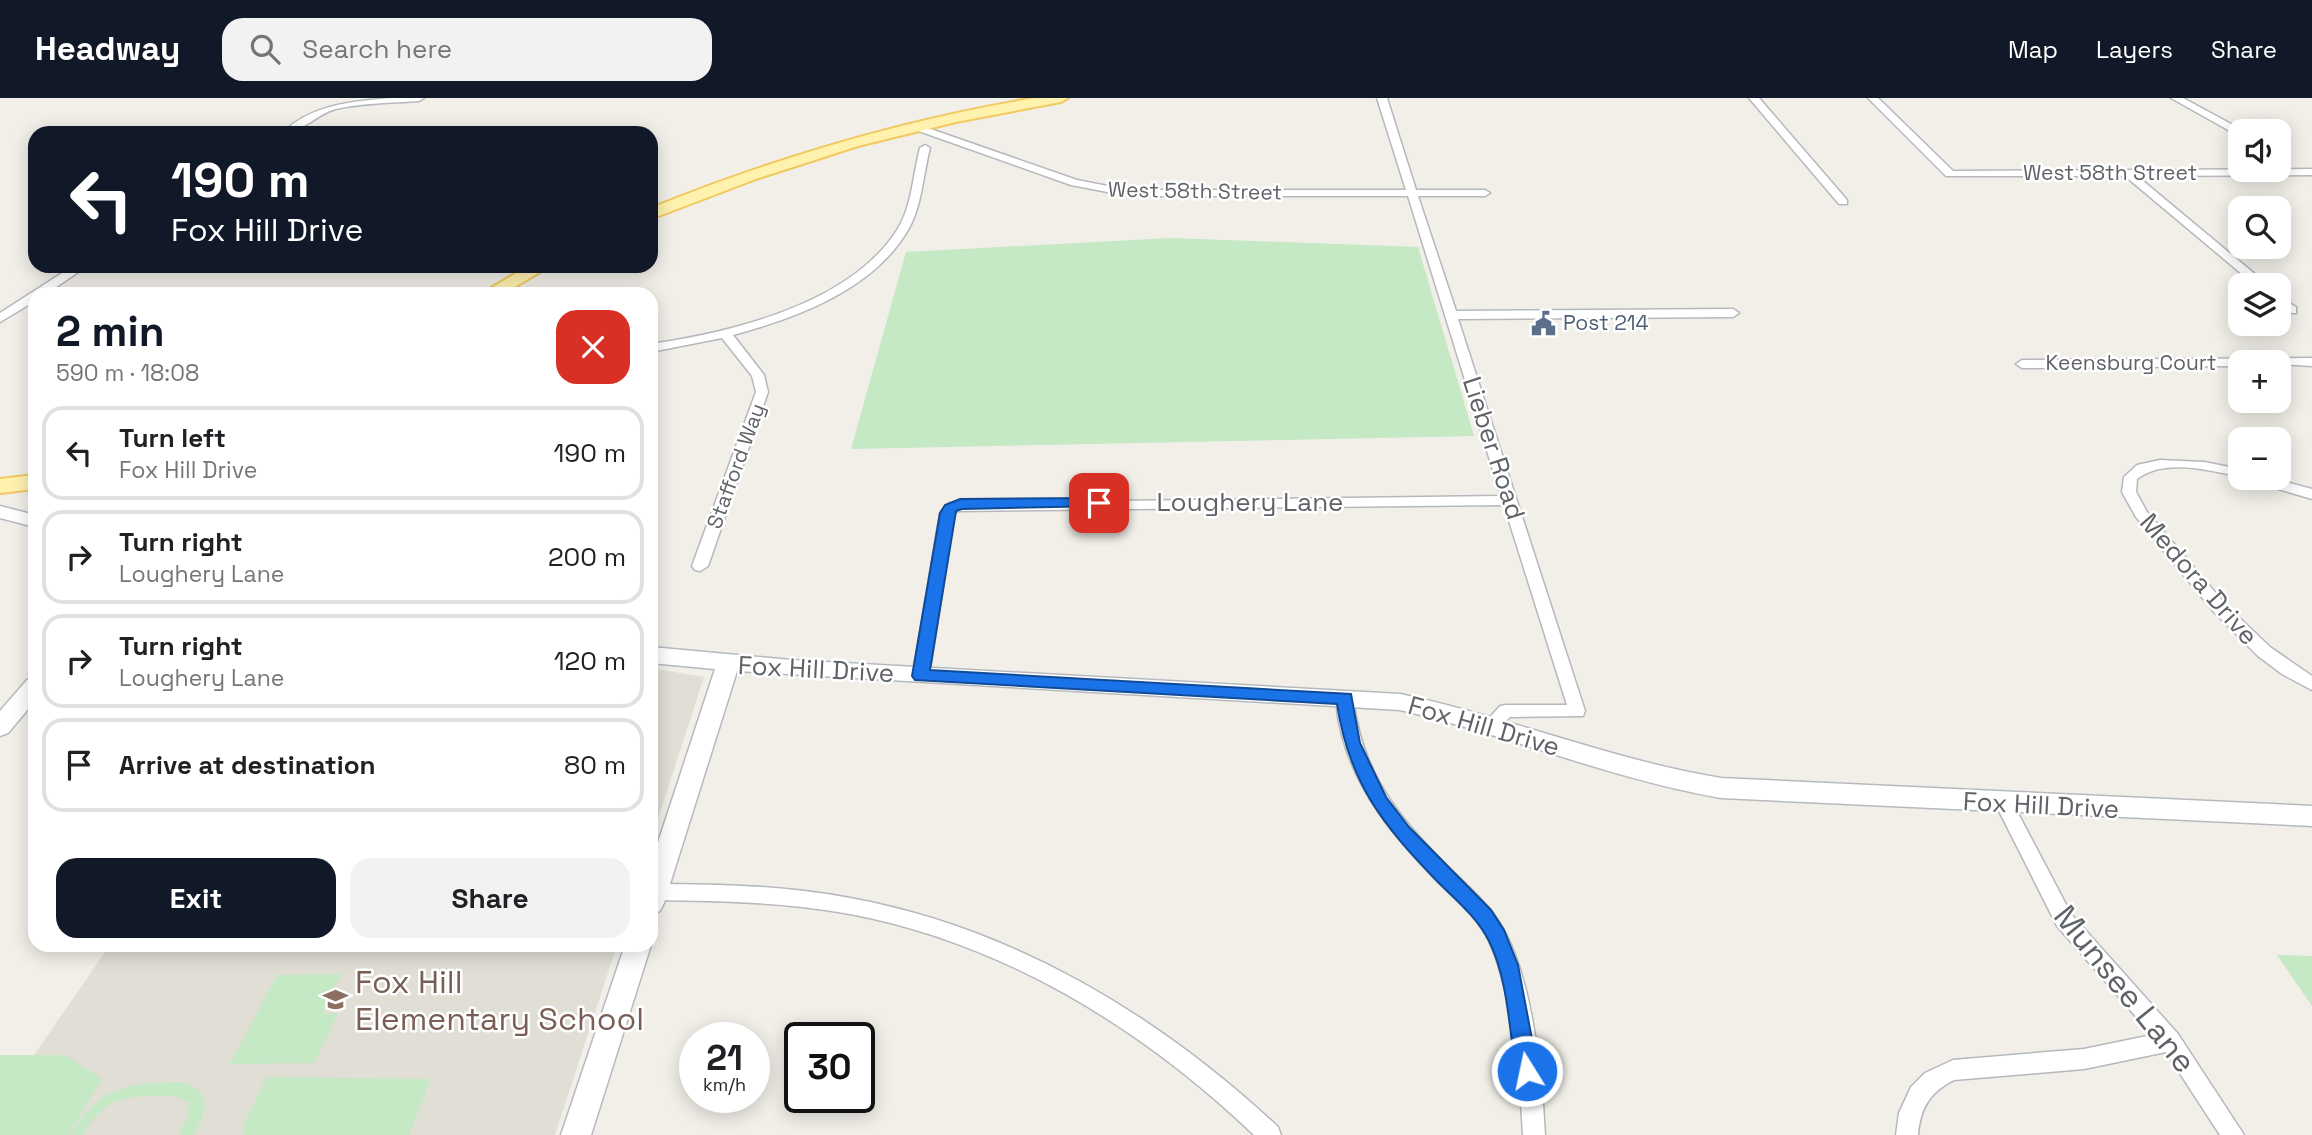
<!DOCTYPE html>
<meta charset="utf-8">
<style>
body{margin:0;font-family:"Space Grotesk",sans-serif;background:#f2f2f2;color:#202124;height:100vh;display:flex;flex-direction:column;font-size:26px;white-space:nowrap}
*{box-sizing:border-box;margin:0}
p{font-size:23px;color:#757577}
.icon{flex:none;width:38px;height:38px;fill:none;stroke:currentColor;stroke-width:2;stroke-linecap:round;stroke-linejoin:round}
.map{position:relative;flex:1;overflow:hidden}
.side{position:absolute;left:28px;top:189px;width:630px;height:665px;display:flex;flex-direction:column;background:#fff;border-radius:21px;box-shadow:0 4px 18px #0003}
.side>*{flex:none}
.hud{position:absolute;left:28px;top:28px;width:630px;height:147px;border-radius:21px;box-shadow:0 4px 18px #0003;background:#111827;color:#fff;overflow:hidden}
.tools{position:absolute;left:2228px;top:21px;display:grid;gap:14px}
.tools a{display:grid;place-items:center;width:63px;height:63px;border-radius:14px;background:#fff;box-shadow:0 4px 18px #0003;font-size:35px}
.speed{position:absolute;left:679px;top:924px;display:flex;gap:14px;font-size:35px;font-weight:700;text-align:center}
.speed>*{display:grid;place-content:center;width:91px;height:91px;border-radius:50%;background:#fff;box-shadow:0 4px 18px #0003;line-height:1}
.speed small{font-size:18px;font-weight:400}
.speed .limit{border:4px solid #111;border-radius:10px;background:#fff;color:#111}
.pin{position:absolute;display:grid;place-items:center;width:60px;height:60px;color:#fff;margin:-30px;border-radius:14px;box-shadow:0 4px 10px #0006}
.me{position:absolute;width:77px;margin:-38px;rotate:350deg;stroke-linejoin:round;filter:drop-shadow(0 0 5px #0008)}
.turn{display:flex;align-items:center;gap:24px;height:147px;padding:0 28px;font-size:32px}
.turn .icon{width:91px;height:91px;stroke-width:2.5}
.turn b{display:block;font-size:49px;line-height:60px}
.round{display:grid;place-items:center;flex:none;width:74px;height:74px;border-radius:21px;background:#f2f2f2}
.overview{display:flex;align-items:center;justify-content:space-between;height:119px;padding:0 28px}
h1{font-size:42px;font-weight:700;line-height:52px;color:#111827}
.cta{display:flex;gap:14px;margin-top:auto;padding:14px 28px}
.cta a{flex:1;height:80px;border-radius:21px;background:#111827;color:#fff;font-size:28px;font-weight:700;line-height:80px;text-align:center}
.cta a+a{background:#f2f2f2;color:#202124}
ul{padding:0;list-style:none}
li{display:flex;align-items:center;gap:21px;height:94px;margin:0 14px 10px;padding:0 14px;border:4px solid #e0e0e0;border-radius:21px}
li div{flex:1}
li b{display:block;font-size:26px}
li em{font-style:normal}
header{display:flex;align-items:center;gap:42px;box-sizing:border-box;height:98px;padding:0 35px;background:#111827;color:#fff}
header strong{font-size:33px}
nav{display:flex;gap:38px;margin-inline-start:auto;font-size:24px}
.search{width:490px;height:63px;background:#f2f2f2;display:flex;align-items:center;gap:18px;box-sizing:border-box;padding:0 24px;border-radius:21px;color:#757577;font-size:26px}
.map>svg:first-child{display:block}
.education{fill:#e1ded6}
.green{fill:#c5e8c5}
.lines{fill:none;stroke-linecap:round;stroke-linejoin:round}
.street-casing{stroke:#b5b8bc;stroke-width:3}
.secondary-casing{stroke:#b6babf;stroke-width:3}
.primary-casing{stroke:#f2c960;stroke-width:4}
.street{fill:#fff;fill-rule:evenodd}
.secondary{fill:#fff;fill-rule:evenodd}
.primary{fill:#fff2af;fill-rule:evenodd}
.route{fill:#1a73e8;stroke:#114b97;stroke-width:2}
.labels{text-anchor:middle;stroke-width:5;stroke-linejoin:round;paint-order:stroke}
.far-street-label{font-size:21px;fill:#5f6368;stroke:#fff}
.far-service-label{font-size:21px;fill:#4e5e75;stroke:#fff;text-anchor:start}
.street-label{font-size:26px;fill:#5f6368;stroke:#fff}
.near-education-label{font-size:32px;fill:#785e54;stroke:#fff;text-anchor:start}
.near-street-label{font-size:32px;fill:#5f6368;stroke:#fff}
</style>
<header>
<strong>Headway</strong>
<div class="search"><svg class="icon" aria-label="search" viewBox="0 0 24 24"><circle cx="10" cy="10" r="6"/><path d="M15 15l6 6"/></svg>Search here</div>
<nav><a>Map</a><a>Layers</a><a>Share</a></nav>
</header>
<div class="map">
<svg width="2312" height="1037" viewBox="0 0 2312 1037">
<rect width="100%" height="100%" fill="#f1efe8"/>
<!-- education -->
<path class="education" d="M651,570l53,9 -53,163z
M110,847h507l-62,190h-555v-80h34z"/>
<!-- green -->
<path class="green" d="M1171,140l247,9 56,189 -623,13 55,-197z
M2277,857l35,1v50z
M341,876l-19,39h16l-24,50 -84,1 47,-89z
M0,957h65l37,24 -34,56h-68z
M266,979l165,2 -22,56h-166l1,-10z
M184,984c31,13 22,29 9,53h-14l8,-16 2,-16c-11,-8 -19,-7 -32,-7 -38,0 -54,5 -74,39h-13c30,-50 60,-52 114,-53z"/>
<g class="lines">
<defs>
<path id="street" d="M390,0h34l-5,3c-27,2 -57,2 -83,8 -20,5 -33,24 -54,24 31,-29 68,-31 108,-35z
M1377,0h10l29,92h69l5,3 -5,3h-67l38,115 277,-2 6,4 -6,4 -275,2 127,392 -2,5 -73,1c-8,8 -12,16 -24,13l-3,-5 17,-19 6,-1h61l-63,-200 -546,6 -4,3 -25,161 -2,4h-12l-2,-4 27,-162 9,-10 552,-7 -93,-300h-280l-57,-11 -158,-56v-4h6l158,55 51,10h278z
M1749,0h10l88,102v4h-8z
M1868,0h10l75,73 359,-2v6l-175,1 131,109h-13l-130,-109h-179z
M2171,0h12l61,33h-4v5l-3,-1z
M925,47l5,3c-7,27 -8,58 -22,82 -35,60 -112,88 -175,105l31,40 4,17 -60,174 -8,5 -5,-1 -3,-4 64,-174 -4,-16 -30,-38 -71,14v-8c81,-12 199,-40 246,-114 15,-23 16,-56 23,-82z
M73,168h14l-41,28h-11v7l-35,21v-9z
M2278,198l18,11v6h-8l-10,-8z
M2312,260v8l-72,-4v4l-218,2 -6,-4 6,-4z
M2160,362l44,2 36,7v8c-30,-7 -76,-19 -103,2l-1,13 11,20 78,92 45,43 42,29v14l-30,-16 -24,-18 -44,-44 -78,-95 -14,-25 2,-15 13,-12z
M2249,380h22l41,11v10l-61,-18z
M1345,594l6,2 2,4c9,76 43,116 95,169 18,17 37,34 51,55 33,51 43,152 46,213h-22c-3,-58 -10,-141 -34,-194 -11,-24 -34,-42 -52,-60 -41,-42 -80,-88 -95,-146 -3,-11 -8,-31 -3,-41z
M2004,698l6,2 61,116 107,120 66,101h-24l-54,-83 -82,17 -130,11c-24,12 -34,28 -36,55h-22l3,-22 12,-26 14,-14 28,-13 131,-11 68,-14 -95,-109 -62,-123 3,-5z
M655,786c65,0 131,2 195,14 164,30 308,117 428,229l3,8h-27c-112,-107 -250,-192 -404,-221 -64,-12 -130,-13 -195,-14l-4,-1v-14z"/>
<path id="secondary" d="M0,408l35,9v12l-35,-9z
M651,549l140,13 609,34c109,23 211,66 321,84l591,28v20l-591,-28c-110,-19 -212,-63 -321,-88l-663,-39 -73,232 -4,8 -9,3v-50l64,-195 -64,-6z
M35,580v23l-27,32 -8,3v-25l27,-31z
M625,847h26l-60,190h-30z"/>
<path id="primary" d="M1035,0h33l-7,4 -105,20 -98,24 -102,33 -105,40v-11c124,-50 252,-88 384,-110z
M528,168h22l-47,28h-22z
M35,377v14l-35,4v-14z"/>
</defs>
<!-- street casing -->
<use href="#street" class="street-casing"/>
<!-- secondary casing -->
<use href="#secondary" class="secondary-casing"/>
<!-- primary casing -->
<use href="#primary" class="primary-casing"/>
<!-- street -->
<use href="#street" class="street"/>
<!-- secondary -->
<use href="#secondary" class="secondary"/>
<!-- primary -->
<use href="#primary" class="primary"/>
</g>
<!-- route -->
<path class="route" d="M1099,400l7,5 -2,3 -142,3 -6,2 -26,159 421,24 9,49 26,54 23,30 82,83 13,20 14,35 20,106 -3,7 -8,3 -8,-3 -3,-7c-7,-42 -8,-92 -27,-130 -12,-24 -34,-42 -52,-60 -54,-56 -88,-98 -100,-177l-422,-24 -3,-4 28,-163 5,-8 15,-6z"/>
<!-- icons -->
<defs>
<symbol id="civic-bare" viewBox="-9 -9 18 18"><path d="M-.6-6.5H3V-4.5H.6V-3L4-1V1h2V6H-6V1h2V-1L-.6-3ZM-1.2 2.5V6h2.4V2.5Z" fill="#5c6f8a" stroke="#fff" stroke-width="2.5" paint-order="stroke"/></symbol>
<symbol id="school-bare" viewBox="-9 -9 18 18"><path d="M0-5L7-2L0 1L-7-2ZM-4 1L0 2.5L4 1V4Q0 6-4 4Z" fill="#8d6e63" stroke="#fff" stroke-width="2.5" paint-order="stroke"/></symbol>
</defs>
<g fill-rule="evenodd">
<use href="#civic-bare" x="1526" y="208" width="35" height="35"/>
<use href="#school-bare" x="318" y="884" width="35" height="35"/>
</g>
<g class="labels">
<!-- far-street labels -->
<g class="far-street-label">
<text x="2110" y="82">West 58th Street</text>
<text transform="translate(1195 93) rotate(1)" y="7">West 58th Street</text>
<text x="2131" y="272">Keensburg Court</text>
<text transform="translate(736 368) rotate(-70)" y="7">Stafford Way</text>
</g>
<!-- far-service labels -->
<g class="far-service-label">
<text x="1563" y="232">Post 214</text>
</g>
<!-- street labels -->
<g class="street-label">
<text transform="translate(1494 350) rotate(72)" y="9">Lieber Road</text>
<text x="1250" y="413">Loughery Lane</text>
<text transform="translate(2199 481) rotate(49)" y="9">Medora Drive</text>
<text transform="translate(816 571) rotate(3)" y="9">Fox Hill Drive</text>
<text transform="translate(1484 628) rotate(16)" y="9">Fox Hill Drive</text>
<text transform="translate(2041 707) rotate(3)" y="9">Fox Hill Drive</text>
</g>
<!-- near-education labels -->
<g class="near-education-label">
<text x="355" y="895">Fox Hill<tspan x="355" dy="37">Elementary School</tspan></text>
</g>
<!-- near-street labels -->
<g class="near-street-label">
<text transform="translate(2125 891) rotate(51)" y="11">Munsee Lane</text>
</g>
</g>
</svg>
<div class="tools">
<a><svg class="icon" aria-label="sound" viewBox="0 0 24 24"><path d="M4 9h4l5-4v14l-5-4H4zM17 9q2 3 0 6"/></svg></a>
<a><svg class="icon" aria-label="search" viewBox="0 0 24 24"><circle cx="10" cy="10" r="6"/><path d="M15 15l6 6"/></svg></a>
<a><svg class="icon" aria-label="layers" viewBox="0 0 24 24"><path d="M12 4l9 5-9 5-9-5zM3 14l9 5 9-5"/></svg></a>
<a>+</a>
<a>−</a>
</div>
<div class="speed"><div>21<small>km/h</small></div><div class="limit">30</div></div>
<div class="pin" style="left:1099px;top:405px;background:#d93025"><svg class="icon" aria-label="arrive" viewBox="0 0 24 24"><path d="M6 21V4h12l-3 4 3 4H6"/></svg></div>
<svg class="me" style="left:1527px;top:973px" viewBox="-20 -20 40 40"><circle r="17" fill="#1a73e8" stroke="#fff" stroke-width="3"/><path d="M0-11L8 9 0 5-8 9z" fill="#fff"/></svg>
<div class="hud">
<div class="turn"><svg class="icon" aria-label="left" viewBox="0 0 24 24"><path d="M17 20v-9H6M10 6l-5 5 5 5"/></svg><div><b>190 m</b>Fox Hill Drive</div></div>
</div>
<section class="side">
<div class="overview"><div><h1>2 min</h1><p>590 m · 18:08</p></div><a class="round" style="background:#d93025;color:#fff"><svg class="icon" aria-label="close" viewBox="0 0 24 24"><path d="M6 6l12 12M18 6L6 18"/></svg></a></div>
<ul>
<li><svg class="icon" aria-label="left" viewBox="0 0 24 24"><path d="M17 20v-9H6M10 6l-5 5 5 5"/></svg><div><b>Turn left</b><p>Fox Hill Drive</p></div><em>190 m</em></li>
<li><svg class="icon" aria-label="right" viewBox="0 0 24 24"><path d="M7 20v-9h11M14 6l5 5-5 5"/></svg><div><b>Turn right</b><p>Loughery Lane</p></div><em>200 m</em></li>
<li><svg class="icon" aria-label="right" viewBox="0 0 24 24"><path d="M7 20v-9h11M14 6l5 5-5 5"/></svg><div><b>Turn right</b><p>Loughery Lane</p></div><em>120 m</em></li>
<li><svg class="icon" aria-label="arrive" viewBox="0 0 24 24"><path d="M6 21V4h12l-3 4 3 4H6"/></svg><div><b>Arrive at destination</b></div><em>80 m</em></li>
</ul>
<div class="cta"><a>Exit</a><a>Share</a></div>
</section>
</div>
